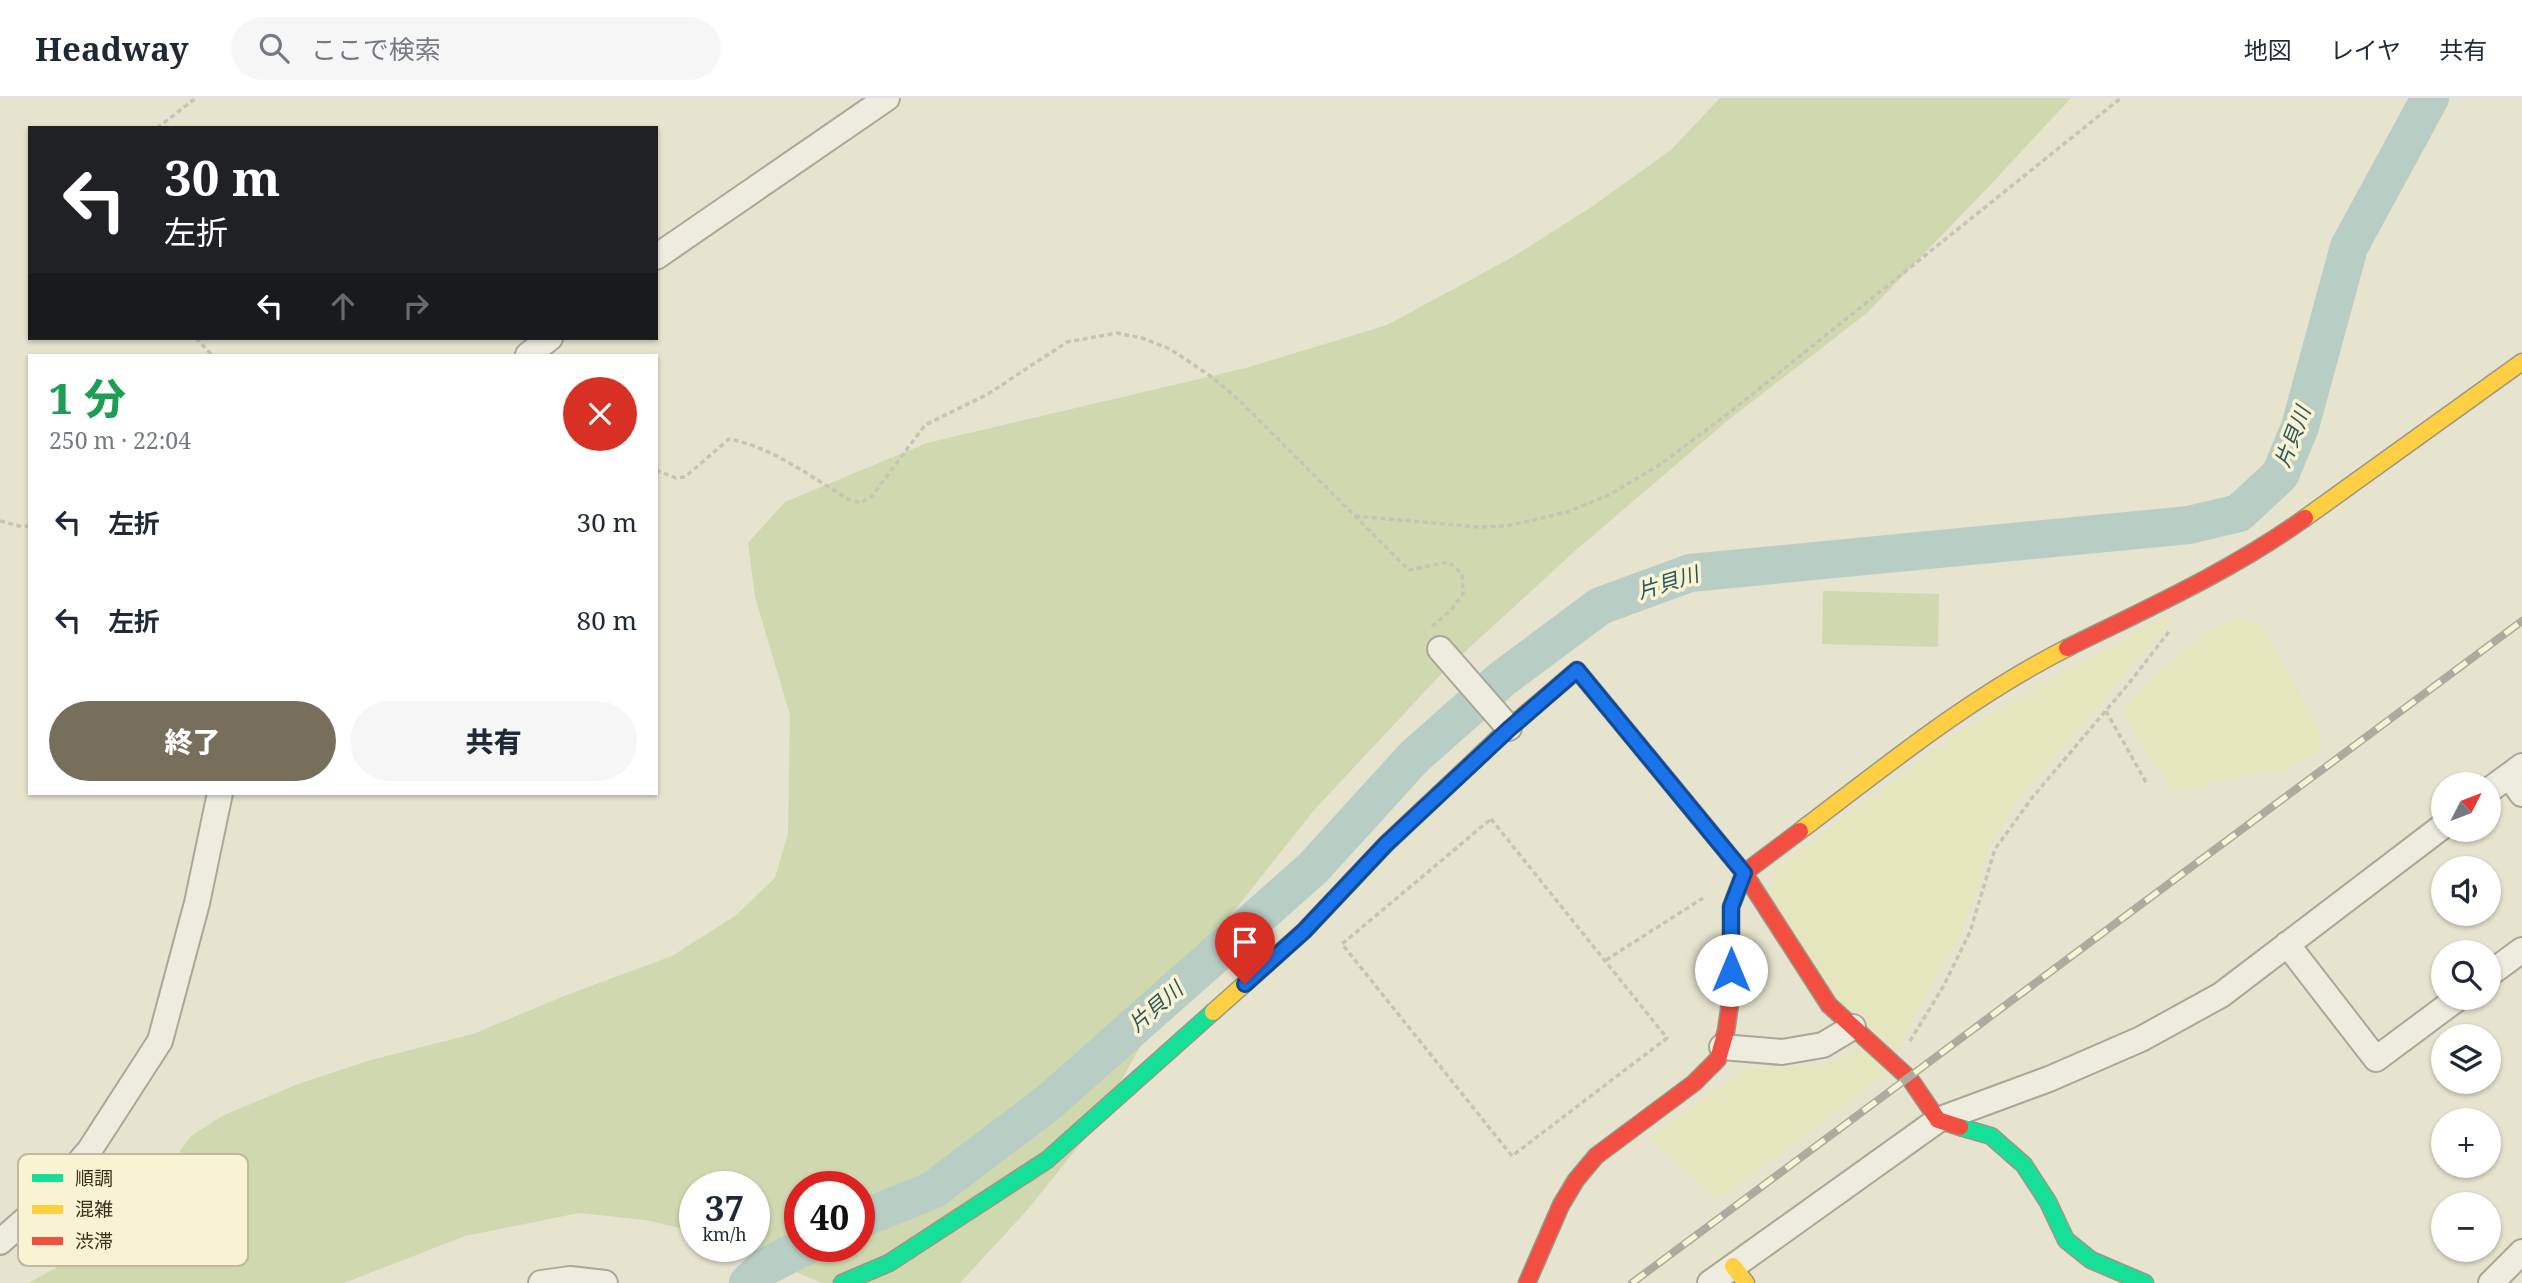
<!DOCTYPE html>
<html lang="ja">
<meta charset="utf-8">
<style>
body{margin:0;font-family:"Noto Serif","Noto Sans JP",serif;background:#f6f6f7;color:#1f2937;height:100vh;display:flex;flex-direction:column;font-size:26px;white-space:nowrap}
*{box-sizing:border-box;margin:0}
p{font-size:23px;color:#747a83}
.icon{flex:none;width:38px;height:38px;fill:none;stroke:currentColor;stroke-width:2;stroke-linecap:round;stroke-linejoin:round}
.map{position:relative;flex:1;overflow:hidden}
.drawer{position:absolute;left:28px;top:256px;width:630px;height:441px;display:flex;flex-direction:column;background:#fff;border-radius:0px;box-shadow:0 2px 5px #0004}
.drawer>*{flex:none}
.hud{position:absolute;left:28px;top:28px;width:630px;height:214px;border-radius:0px;box-shadow:0 2px 5px #0004;background:#202124;color:#fff;overflow:hidden}
.needle{width:46px;rotate:48deg}
.fabs{position:absolute;left:2431px;top:674px;display:grid;gap:14px}
.fabs a{display:grid;place-items:center;width:70px;height:70px;border-radius:50%;background:#fff;box-shadow:0 2px 5px #0004;font-size:35px}
.speed{position:absolute;left:679px;top:1073px;display:flex;gap:14px;font-size:35px;font-weight:700;text-align:center}
.speed>*{display:grid;place-content:center;width:91px;height:91px;border-radius:50%;background:#fff;box-shadow:0 2px 5px #0004;line-height:1}
.speed small{font-size:18px;font-weight:400}
.speed .limit{border:10px solid #d22;background:#fff;color:#111}
.pin{position:absolute;display:grid;place-items:center;width:60px;height:60px;color:#fff;margin:-72px -30px;border-radius:50% 50% 50% 0;rotate:-45deg;box-shadow:0 0 7px #0007}
.pin .icon{rotate:45deg}
.me{position:absolute;width:77px;margin:-38px;rotate:0deg;stroke-linejoin:round;filter:drop-shadow(0 0 5px #0008)}
.turn{display:flex;align-items:center;gap:24px;height:147px;padding:0 21px;font-size:32px}
.turn .icon{width:91px;height:91px;stroke-width:2.5}
.turn b{display:block;font-size:49px;line-height:60px}
.lanes{display:flex;align-items:center;height:66px;padding:0 21px;background:#0003;justify-content:center;gap:35px;direction:ltr}
.lanes .off{opacity:.35}
.round{display:grid;place-items:center;flex:none;width:74px;height:74px;border-radius:37px;background:#f6f6f7}
.headline{display:flex;align-items:center;justify-content:space-between;height:119px;padding:0 21px}
h1{font-size:42px;font-weight:800;line-height:52px;color:#1e9e55}
.primary-button{display:flex;gap:14px;margin-top:auto;padding:14px 21px}
.primary-button a{flex:1;height:80px;border-radius:42px;background:#776f5c;color:#fff;font-size:28px;font-weight:800;line-height:80px;text-align:center}
.primary-button a+a{background:#f6f6f7;color:#1f2937}
ul{padding:0;list-style:none}
li{display:flex;align-items:center;gap:21px;height:98px;padding:0 21px}
li div{flex:1}
li b{display:block;font-size:26px}
li em{font-style:normal}
header{display:flex;align-items:center;gap:42px;box-sizing:border-box;height:98px;padding:0 35px;background:#fff;border-bottom:2px solid #e0e1e3}
header strong{font-size:33px}
nav{display:flex;gap:38px;margin-inline-start:auto;font-size:24px}
.search{width:490px;height:63px;background:#f6f6f7;display:flex;align-items:center;gap:18px;box-sizing:border-box;padding:0 24px;border-radius:38px;color:#747a83;font-size:26px}
.map>svg:first-child{display:block}
.farmland{fill:#e5e5be}
.green{fill:#d0d8af;fill-rule:evenodd}
.lines{fill:none;stroke-linecap:round;stroke-linejoin:round}
.river{stroke:#b8cdc4;stroke-width:38}
.street-casing{stroke:#aba797;stroke-width:28}
.fast-casing{stroke:#9b9786;stroke-width:19}
.slow-casing{stroke:#9b9786;stroke-width:19}
.jam-casing{stroke:#9b9786;stroke-width:19}
.path{stroke:#c7c4b6;stroke-width:3.5;stroke-dasharray:5 3.5;stroke-linecap:butt}
.street{stroke:#eeecdf;stroke-width:24}
.fast{stroke:#16e098;stroke-width:16}
.slow{stroke:#ffcf43;stroke-width:16}
.jam{stroke:#f24e42;stroke-width:16}
.rail-casing{stroke:#adaba0;stroke-width:8}
.rail{stroke:#f7f3d3;stroke-width:5;stroke-dasharray:16;stroke-linecap:butt}
.route-casing{stroke:#114b97;stroke-width:18}
.route{stroke:#1a73e8;stroke-width:12}
.labels{text-anchor:middle;stroke-width:7;stroke-linejoin:round;paint-order:stroke}
.water-label{font-size:21px;font-style:italic;fill:#2c565b;stroke:#f7f3d3}
.key{fill:#f7f3d3;stroke:#bfb99d;stroke-width:2}
.key-label{font-size:19px;fill:#3b311e}
</style>
<header>
<strong>Headway</strong>
<div class="search"><svg class="icon" aria-label="search" viewBox="0 0 24 24"><circle cx="10" cy="10" r="6"/><path d="M15 15l6 6"/></svg>ここで検索</div>
<nav><a>地図</a><a>レイヤ</a><a>共有</a></nav>
</header>
<div class="map">
<svg width="2522" height="1185" viewBox="0 0 2522 1185">
<rect width="100%" height="100%" fill="#e6e3ce"/>
<!-- farmland -->
<path class="farmland" d="M2165,517l5,6 -70,84 -73,83 -39,59 -9,37 -19,52 -65,115 -57,-46 -68,-102 1,-31 187,-139z
M2236,520l25,7 58,103 2,23 -38,20 -53,8 -57,14 -52,-83 30,-31 57,-47z
M1864,948l26,23 -92,73 -82,57 -66,-62 94,-67 76,-5 29,-9z"/>
<!-- green -->
<path class="green" d="M1720,0h351l-78,84 -126,131 -140,108 -151,129 -132,121 -129,138 -101,127 -43,55 -72,130 -71,88 -68,74h-139l-83,-37h16v-60h-59v46l-49,-12 -67,-7 -114,23 -121,47h-315l84,-48 45,-53 33,-46 31,-20 76,-32 73,-24 102,-26 94,-39 105,-39 63,-40 40,-38 13,-44 2,-119 -35,-118 -7,-54 37,-41 142,-59 319,-75 141,-43 124,-67 79,-50 81,-58zM800,1088h59v60h-59z
M1823,493l116,3 -1,53 -116,-3z"/>
<g class="lines">
<!-- river -->
<path class="river" d="M859,1122l74,-30 116,-88 264,-234 101,-111 88,-78 98,-73 90,-33 499,-48 50,-12 41,-38 20,-48 49,-180 81,-149
M748,1185l17,-16 41,-21"/>
<defs>
<path id="street" d="M656,159l231,-159
M528,257l22,-17
M1440,551l69,79
M2509,678l13,18
M2488,693l34,-25
M2287,846l89,115 82,-61
M2488,877l34,-25
M1722,949l60,5 41,-7 30,-18
M0,1144l42,-37 47,-54 71,-110 37,-138 23,-110
M541,1185l29,-4 35,4
M1710,1185l228,-163 111,-41 92,-40 80,-44 222,-169
M2491,1185l31,-31"/>
<path id="fast" d="M1960,1029l31,9 33,29 24,37 18,38 25,20 54,23
M842,1185l47,-20 158,-103 166,-148"/>
<path id="slow" d="M2305,420l217,-156
M1800,733c86,-65 170,-134 267,-183
M1213,914l91,-81 82,-87 123,-116 68,-58 61,74
M1733,1168l13,17"/>
<path id="jam" d="M2067,550c81,-40 164,-77 238,-130
M1638,646l106,129 85,132 81,74 28,41 22,7
M1527,1185l34,-78 15,-25 20,-24 98,-73 24,-24 8,-28 5,-34v-90l13,-34 56,-42"/>
</defs>
<!-- street casing -->
<use href="#street" class="street-casing"/>
<!-- fast casing -->
<use href="#fast" class="fast-casing"/>
<!-- slow casing -->
<use href="#slow" class="slow-casing"/>
<!-- jam casing -->
<use href="#jam" class="jam-casing"/>
<!-- path -->
<path class="path" d="M157,30l39,-30
M196,240l16,17
M656,372l20,8 9,-1 44,-38c43,8 82,38 119,60l12,4 12,-7 53,-71 63,-31 79,-52 50,-9 25,5 28,11 42,28 28,24 169,169 40,-8 13,12 1,20 -12,16 -21,18
M1355,418l124,11 28,-1 60,-14 42,-17 52,-31 73,-55 387,-311
M0,423l23,6 7,-2
M2106,613l41,73
M1491,721l176,219 -155,118 -170,-212z
M1606,862l97,-62
M1910,943l33,-54 27,-55 25,-83 37,-51 98,-116 41,-53"/>
<!-- street -->
<use href="#street" class="street"/>
<!-- fast -->
<use href="#fast" class="fast"/>
<!-- slow -->
<use href="#slow" class="slow"/>
<!-- jam -->
<use href="#jam" class="jam"/>
<defs>
<path id="rail" d="M1632,1185l890,-662"/>
</defs>
<!-- rail casing -->
<use href="#rail" class="rail-casing"/>
<!-- rail -->
<use href="#rail" class="rail"/>
</g>
<g class="lines">
<defs>
<path id="route" d="M1245,886l59,-53 82,-87 123,-115 68,-59 167,203 -13,34v63"/>
</defs>
<!-- route casing -->
<use href="#route" class="route-casing"/>
<!-- route -->
<use href="#route" class="route"/>
</g>
<g class="labels">
<!-- water labels -->
<g class="water-label">
<text transform="translate(2293 339) rotate(-69)" y="7">片貝川</text>
<text transform="translate(1668 485) rotate(-17)" y="7">片貝川</text>
<text transform="translate(1156 909) rotate(-41)" y="7">片貝川</text>
</g>
</g>
<!-- legend -->
<rect x="18" y="1056" width="230" height="112" rx="10" class="key"/>
<rect x="32" y="1076" width="31" height="8" fill="#16e098"/>
<rect x="32" y="1107" width="31" height="9" fill="#ffcf43"/>
<rect x="32" y="1139" width="31" height="8" fill="#f24e42"/>
<g class="key-label">
<text x="75" y="1087">順調</text>
<text x="75" y="1118">混雑</text>
<text x="75" y="1150">渋滞</text>
</g>
</svg>
<div class="fabs">
<a><svg class="needle" viewBox="-14 -14 28 28"><path d="M0-13l5 13h-10z" fill="#e53935"/><path d="M0 13l5-13h-10z" fill="#747a83"/></svg></a>
<a><svg class="icon" aria-label="sound" viewBox="0 0 24 24"><path d="M4 9h4l5-4v14l-5-4H4zM17 9q2 3 0 6"/></svg></a>
<a><svg class="icon" aria-label="search" viewBox="0 0 24 24"><circle cx="10" cy="10" r="6"/><path d="M15 15l6 6"/></svg></a>
<a><svg class="icon" aria-label="layers" viewBox="0 0 24 24"><path d="M12 4l9 5-9 5-9-5zM3 14l9 5 9-5"/></svg></a>
<a>+</a>
<a>−</a>
</div>
<div class="speed"><div>37<small>km/h</small></div><div class="limit">40</div></div>
<div class="pin" style="left:1245px;top:886px;background:#d93025"><svg class="icon" aria-label="arrive" viewBox="0 0 24 24"><path d="M6 21V4h12l-3 4 3 4H6"/></svg></div>
<svg class="me" style="left:1731px;top:872px" viewBox="-20 -20 40 40"><circle r="19" fill="#fff"/><path d="M0-13L10 11 0 6-10 11z" fill="#1a73e8"/></svg>
<div class="hud">
<div class="turn"><svg class="icon" aria-label="left" viewBox="0 0 24 24"><path d="M17 20v-9H6M10 6l-5 5 5 5"/></svg><div><b>30 m</b>左折</div></div>
<div class="lanes"><svg class="icon" aria-label="left" viewBox="0 0 24 24"><path d="M17 20v-9H6M10 6l-5 5 5 5"/></svg><svg class="icon off" aria-label="ahead" viewBox="0 0 24 24"><path d="M12 20V5M6 11l6-6 6 6"/></svg><svg class="icon off" aria-label="right" viewBox="0 0 24 24"><path d="M7 20v-9h11M14 6l5 5-5 5"/></svg></div>
</div>
<section class="drawer">
<div class="headline"><div><h1>1 分</h1><p>250 m · 22:04</p></div><a class="round" style="background:#d93025;color:#fff"><svg class="icon" aria-label="close" viewBox="0 0 24 24"><path d="M6 6l12 12M18 6L6 18"/></svg></a></div>
<ul>
<li><svg class="icon" aria-label="left" viewBox="0 0 24 24"><path d="M17 20v-9H6M10 6l-5 5 5 5"/></svg><div><b>左折</b></div><em>30 m</em></li>
<li><svg class="icon" aria-label="left" viewBox="0 0 24 24"><path d="M17 20v-9H6M10 6l-5 5 5 5"/></svg><div><b>左折</b></div><em>80 m</em></li>
</ul>
<div class="primary-button"><a>終了</a><a>共有</a></div>
</section>
</div>
